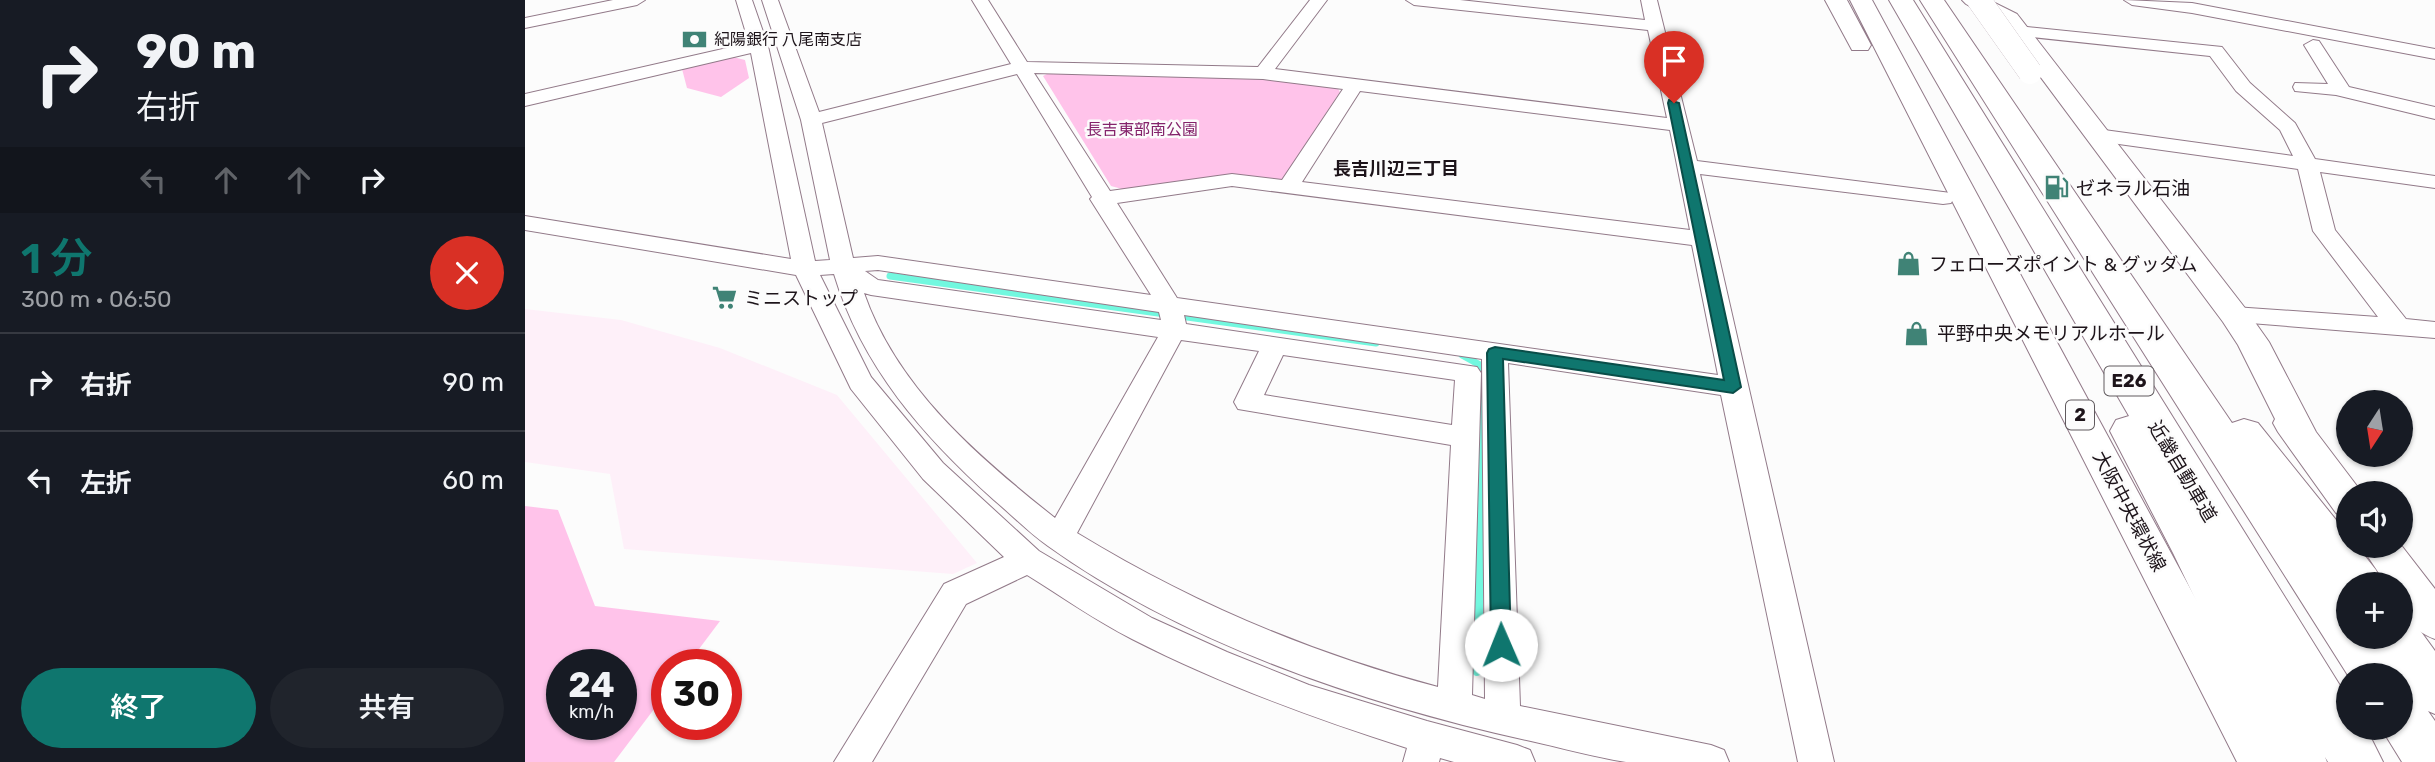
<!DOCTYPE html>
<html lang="ja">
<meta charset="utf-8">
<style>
body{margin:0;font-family:Rubik,"Noto Sans JP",sans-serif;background:#20242c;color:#f1f3f6;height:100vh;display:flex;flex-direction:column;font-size:26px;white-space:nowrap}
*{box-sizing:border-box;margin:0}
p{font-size:23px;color:#9ea1a6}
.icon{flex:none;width:38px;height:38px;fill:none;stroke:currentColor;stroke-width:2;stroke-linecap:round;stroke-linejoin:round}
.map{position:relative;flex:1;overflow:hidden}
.details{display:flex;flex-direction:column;background:#171b24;width:525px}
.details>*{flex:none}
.top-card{background:#171b24;color:#f1f3f6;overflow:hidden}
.needle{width:46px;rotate:192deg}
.tools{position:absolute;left:1811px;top:390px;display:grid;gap:14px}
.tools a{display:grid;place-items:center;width:77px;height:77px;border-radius:50%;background:#171b24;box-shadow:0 2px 5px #0004;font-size:35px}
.speed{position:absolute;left:21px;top:649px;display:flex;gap:14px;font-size:35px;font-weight:700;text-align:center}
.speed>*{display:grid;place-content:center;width:91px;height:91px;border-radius:50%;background:#171b24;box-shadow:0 2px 5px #0004;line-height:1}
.speed small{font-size:18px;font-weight:400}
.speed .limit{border:10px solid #d22;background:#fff;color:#111}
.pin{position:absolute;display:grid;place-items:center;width:60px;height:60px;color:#fff;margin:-72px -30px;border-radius:50% 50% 50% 0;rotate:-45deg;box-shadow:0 0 7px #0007}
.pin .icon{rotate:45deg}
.me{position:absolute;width:77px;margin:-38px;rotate:359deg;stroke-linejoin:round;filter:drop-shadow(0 0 5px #0008)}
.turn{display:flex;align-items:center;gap:24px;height:147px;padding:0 21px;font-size:32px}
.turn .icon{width:91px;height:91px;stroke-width:2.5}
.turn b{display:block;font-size:49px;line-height:60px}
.lanes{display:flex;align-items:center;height:66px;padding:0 21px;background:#0003;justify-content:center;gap:35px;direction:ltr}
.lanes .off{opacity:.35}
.round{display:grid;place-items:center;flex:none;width:74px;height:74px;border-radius:37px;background:#20242c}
.headline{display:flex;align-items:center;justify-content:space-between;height:119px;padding:0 21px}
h1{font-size:42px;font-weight:600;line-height:52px;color:#0f766e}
.primary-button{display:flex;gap:14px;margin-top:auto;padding:14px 21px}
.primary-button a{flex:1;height:80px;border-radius:42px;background:#0f766e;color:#fff;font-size:28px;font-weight:600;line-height:80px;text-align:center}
.primary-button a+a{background:#20242c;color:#f1f3f6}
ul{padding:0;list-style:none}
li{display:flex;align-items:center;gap:21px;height:98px;padding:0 21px;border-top:2px solid #363941}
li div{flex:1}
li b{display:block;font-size:26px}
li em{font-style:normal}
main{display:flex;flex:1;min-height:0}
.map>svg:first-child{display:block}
.built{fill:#fef0f9}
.green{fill:#ffc3ea;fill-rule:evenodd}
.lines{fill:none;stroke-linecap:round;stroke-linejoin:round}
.stream-far1{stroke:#72f8df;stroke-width:7}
.stream{stroke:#72f8df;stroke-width:10}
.minor-casing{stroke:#927a89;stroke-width:2}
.major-casing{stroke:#927a89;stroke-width:2}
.highway-casing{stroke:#927a89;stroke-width:2}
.minor{fill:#fff;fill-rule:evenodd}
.major{fill:#fff;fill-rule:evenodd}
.highway{fill:#fff;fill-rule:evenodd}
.major-bridge-casing{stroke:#927a89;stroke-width:24;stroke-linecap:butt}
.major-bridge{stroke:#fff;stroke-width:24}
.route{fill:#0f766e;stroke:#0a4d48;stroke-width:2}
.labels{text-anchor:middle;stroke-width:5;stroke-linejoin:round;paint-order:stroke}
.far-poi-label{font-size:16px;fill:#1d141a;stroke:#fcfcfc;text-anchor:start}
.far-park-label{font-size:16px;fill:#84236b;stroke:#fcfcfc}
.far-neighbourhood-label{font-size:18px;font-weight:bold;fill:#1d141a;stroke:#fcfcfc}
.shield{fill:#fcfcfc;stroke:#605a5e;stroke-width:2}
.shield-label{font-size:18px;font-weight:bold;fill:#1d141a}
.poi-label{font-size:19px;fill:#1d141a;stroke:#fcfcfc;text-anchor:start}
.street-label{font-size:19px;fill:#1d141a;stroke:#fcfcfc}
</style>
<main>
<section class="details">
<div class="top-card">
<div class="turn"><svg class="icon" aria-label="right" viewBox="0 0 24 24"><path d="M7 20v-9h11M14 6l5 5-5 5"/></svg><div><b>90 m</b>右折</div></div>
<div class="lanes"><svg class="icon off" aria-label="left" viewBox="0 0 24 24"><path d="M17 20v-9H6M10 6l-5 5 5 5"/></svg><svg class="icon off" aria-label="ahead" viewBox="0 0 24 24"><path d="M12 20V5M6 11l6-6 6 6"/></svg><svg class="icon off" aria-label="ahead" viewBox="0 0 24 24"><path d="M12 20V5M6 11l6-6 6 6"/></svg><svg class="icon" aria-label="right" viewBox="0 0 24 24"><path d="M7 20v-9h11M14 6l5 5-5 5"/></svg></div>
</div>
<div class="headline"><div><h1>1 分</h1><p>300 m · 06:50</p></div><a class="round" style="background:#d93025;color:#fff"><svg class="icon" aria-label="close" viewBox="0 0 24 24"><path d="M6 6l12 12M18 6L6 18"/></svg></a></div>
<ul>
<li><svg class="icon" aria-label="right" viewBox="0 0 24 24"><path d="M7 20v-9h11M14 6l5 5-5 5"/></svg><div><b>右折</b></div><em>90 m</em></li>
<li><svg class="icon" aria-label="left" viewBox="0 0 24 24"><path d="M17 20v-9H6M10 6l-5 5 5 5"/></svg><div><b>左折</b></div><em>60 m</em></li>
</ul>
<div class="primary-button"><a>終了</a><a>共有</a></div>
</section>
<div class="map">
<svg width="1910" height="762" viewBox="0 0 1910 762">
<rect width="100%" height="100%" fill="#fcfcfc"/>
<!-- built -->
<path class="built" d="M0,309l96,11 99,28 117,47 140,168 -24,11 -329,-25 -14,-75 -85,-12z"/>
<!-- green -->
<path class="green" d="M208,57l12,3 4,18 -28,19 -34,-9 -5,-19z
M526,72l204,5 82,10 3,5 -59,89 -47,-6 -112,14 -11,-3 -68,-110z
M0,506l33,4 37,96 125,15 -33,44h-20v27l-53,70h-89zM37,665h59v59h-59z"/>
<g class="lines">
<!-- stream-far1 -->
<path class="stream-far1" d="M365,276l486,67
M937,355l18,10 1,77"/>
<!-- stream -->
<path class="stream" d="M952,671l4,-231"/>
<defs>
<path id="minor" d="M88,0h32l-8,5 -112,23v-10z
M211,0h16l16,46 47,215 15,-1 -29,-140 -39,-120h16l41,112 192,-48 -39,-64h16l39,62 231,5 52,-67h17l-52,69 392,49 -19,-88 -234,-25 -8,-5h54l185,20 -4,-20h16l40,161 254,32 3,5 -3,5 -8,1 -243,-30 134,588h-36l-77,-367 -213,-32 12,343 191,39 13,5 5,12c-33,0 -70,0 -103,0 -32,-5 -64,-14 -95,-21 -162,-35 -348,-98 -483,-195 -20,-14 -36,-31 -54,-46 -71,-64 -132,-133 -160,-226l-14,1 51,102 72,86 96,88 113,67 75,34 82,33 118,36 90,24 13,5 5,12h-81l-14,-4 -1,4h-36l4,-14c-94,-30 -187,-64 -275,-109 -36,-18 -71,-43 -105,-64l-61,29 -94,158h-38l110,-178 60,-27 -81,-78 -72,-90 -55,-114 -271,-45v-14l266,43 -40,-206 -226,53v-12l224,-51zM509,73l229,6 80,10 -61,91 -50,-6 -122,17zM492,74l75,123 -2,2 61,96 -273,-39 -25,2 -31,-135zM835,91l310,39 20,100 -388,-48zM707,186l460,59 26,130 -541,-77 -60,-95zM353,270l281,42 2,8 -283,-40 -13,-9zM339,293l7,2 287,42 -103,181c-77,-61 -158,-130 -191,-225zM659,315l298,44 3,340 -13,-4 9,-322 -4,-6 -291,-43zM656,340l78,11 -25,51 4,7 213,36 -13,242c-128,-34 -248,-85 -361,-154zM758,355l172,25 -3,45 -188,-30z
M1599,0l68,3 243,46v10l-243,-46 -60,-8z
M1493,26l204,21 28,36 45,40 20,36 120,17v12l-115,-16 15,58 71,89 29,3v16l-210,-17 -3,-6 3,-6 9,-2 144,10 -65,-86 -15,-62 -201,-28 -7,-2 -3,-4 3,-4 7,-2 196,27 -13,-26 -44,-39 -26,-35 -198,-21 -3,-4z
M1788,40l6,1 30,46 86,20v12l-99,-24 -41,-4 -2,-4 2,-4 33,1 -24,-39z"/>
<path id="major" d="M1300,0h22l24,45 -3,5h-16z
M1325,0h22l412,762h-47z
M1437,0h27l28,14 228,294 24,34 47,90 47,62h-14v24l-13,-5 -58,-81 -5,-9 2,-4 -37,-74 -15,-23 -222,-298 -35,-20z
M1876,545l34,44v50c-26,-9 -34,-29 -34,-55h-15l-25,-38z"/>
<path id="highway" d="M1364,0h24l436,700v28h17l17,34h-55l-3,-5 2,5h-53l-101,-209 -63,-122 6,-11 13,-4z
M1395,0h24l288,423 12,-4 14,4 91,113v10h8l19,24 7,14h-34v53h52v-20l13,5 21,29v63l-7,-3 7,10v41h-33l-21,-34h20v-37l7,3 -7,-11v-7l-52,1z"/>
</defs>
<!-- minor casing -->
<use href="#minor" class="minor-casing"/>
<!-- major casing -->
<use href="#major" class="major-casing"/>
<!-- highway casing -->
<use href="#highway" class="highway-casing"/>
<!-- minor -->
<use href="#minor" class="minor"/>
<!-- major -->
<use href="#major" class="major"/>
<!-- highway -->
<use href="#highway" class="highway"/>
<defs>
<path id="major-bridge" d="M1454,0l51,72"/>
</defs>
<!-- major-bridge casing -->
<use href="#major-bridge" class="major-bridge-casing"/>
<!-- major-bridge -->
<use href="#major-bridge" class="major-bridge"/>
</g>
<!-- route -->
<path class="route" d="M1144,100l10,3 62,284 -8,6 -230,-34 8,286 -3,6 -7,3 -7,-3 -3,-6 -4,-292 2,-4 6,-2 229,33 -56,-277z"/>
<!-- icons -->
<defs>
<symbol id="bank-bare" viewBox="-9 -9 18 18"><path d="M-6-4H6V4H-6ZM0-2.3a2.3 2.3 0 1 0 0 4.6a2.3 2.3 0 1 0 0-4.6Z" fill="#408376" stroke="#fcfcfc" stroke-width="2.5" paint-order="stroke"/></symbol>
<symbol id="fuel-bare" viewBox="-9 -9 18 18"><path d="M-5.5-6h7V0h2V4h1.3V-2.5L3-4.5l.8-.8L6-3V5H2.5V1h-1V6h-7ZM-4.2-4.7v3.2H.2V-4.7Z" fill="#408376" stroke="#fcfcfc" stroke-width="2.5" paint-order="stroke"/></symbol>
<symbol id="shop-bare" viewBox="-9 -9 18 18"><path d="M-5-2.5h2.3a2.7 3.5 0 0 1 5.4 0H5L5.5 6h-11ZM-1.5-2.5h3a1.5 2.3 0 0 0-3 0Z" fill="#408376" stroke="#fcfcfc" stroke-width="2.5" paint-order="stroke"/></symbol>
<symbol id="supermarket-bare" viewBox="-9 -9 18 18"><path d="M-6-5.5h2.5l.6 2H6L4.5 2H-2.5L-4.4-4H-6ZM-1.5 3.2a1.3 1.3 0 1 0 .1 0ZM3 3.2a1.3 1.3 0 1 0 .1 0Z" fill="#408376" stroke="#fcfcfc" stroke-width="2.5" paint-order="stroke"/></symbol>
</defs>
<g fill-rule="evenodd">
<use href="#bank-bare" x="152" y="22" width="35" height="35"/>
<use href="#fuel-bare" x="1514" y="170" width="35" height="35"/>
<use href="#shop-bare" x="1366" y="246" width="35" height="35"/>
<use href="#supermarket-bare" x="182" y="280" width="35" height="35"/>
<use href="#shop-bare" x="1374" y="316" width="35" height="35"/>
</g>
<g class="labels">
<!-- far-poi labels -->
<g class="far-poi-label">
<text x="189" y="45">紀陽銀行 八尾南支店</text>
</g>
<!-- far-park labels -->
<g class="far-park-label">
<text x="617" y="135">長吉東部南公園</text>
</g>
<!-- far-neighbourhood labels -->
<g class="far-neighbourhood-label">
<text x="871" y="175">長吉川辺三丁目</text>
</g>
<!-- shield labels -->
<g class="shield">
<rect x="1579.5" y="366.5" width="49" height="29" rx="5"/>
<rect x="1541" y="400.5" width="28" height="29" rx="5"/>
</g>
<g class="shield-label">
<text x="1604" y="387">E26</text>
<text x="1555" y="421">2</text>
</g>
<!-- poi labels -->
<g class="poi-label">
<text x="1551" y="195">ゼネラル石油</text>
<text x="1404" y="271">フェローズポイント &amp; グッダム</text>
<text x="219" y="305">ミニストップ</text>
<text x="1412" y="340">平野中央メモリアルホール</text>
</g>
<!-- street labels -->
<g class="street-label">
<text transform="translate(1658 471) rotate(59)" y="7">近畿自動車道</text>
<text transform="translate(1605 511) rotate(62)" y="7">大阪中央環状線</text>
</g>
</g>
</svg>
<div class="tools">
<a><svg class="needle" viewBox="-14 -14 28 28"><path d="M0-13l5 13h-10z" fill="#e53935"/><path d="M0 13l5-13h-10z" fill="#9ea1a6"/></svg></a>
<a><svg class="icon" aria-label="sound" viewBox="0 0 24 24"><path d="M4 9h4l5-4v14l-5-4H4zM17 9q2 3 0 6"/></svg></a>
<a>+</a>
<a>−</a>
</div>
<div class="speed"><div>24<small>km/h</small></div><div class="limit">30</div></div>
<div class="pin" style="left:1149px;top:103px;background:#d93025"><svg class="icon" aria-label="arrive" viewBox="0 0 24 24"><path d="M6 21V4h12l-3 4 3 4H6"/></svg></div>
<svg class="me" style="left:976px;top:645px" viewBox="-20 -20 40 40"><circle r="19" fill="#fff"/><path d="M0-13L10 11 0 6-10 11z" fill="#0f766e"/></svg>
</div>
</main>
